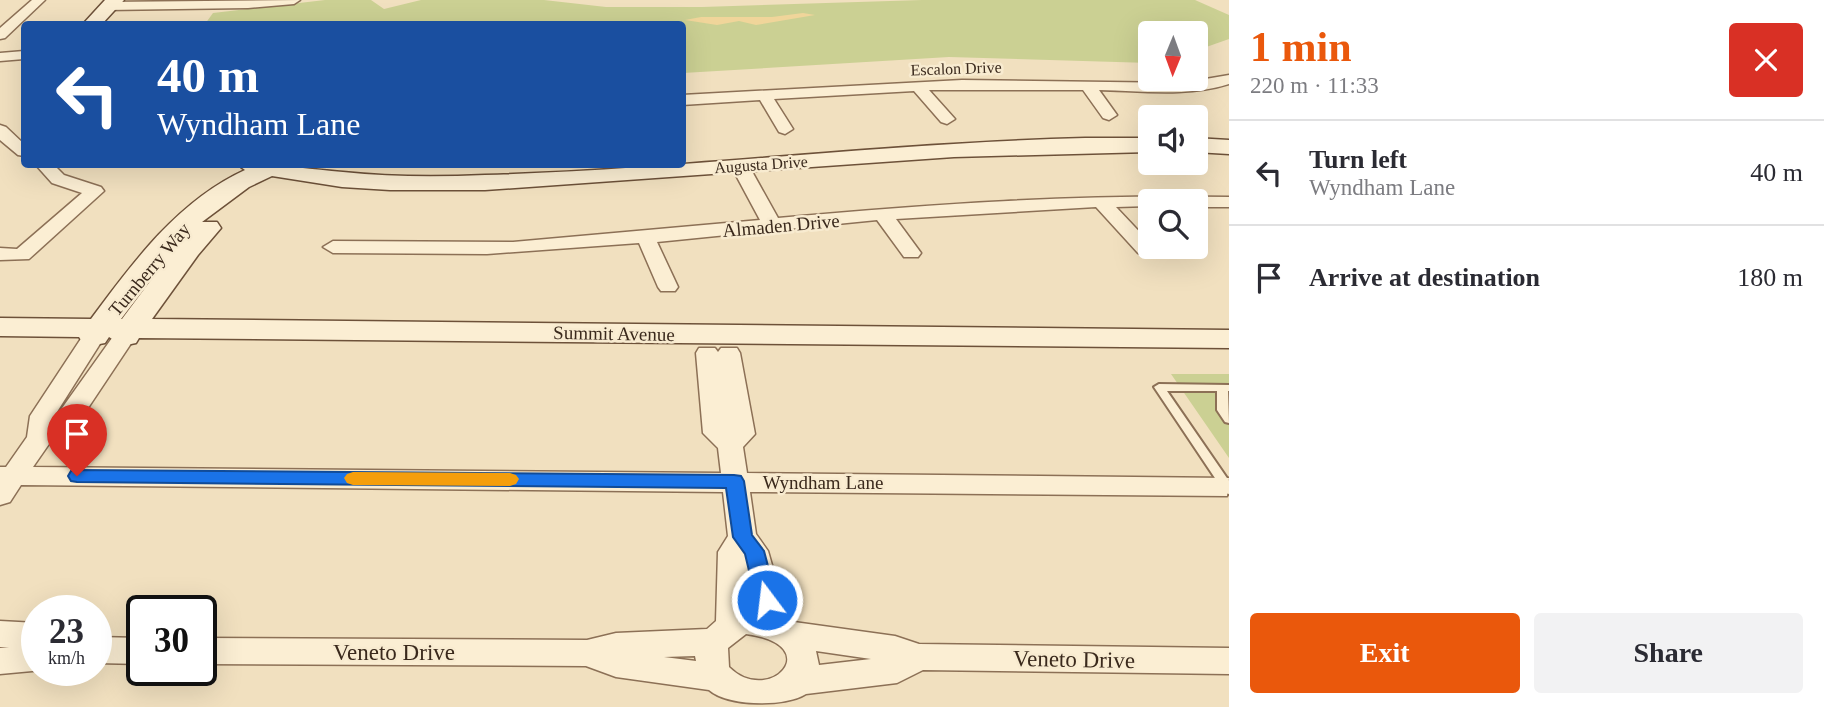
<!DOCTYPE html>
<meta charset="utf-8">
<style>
body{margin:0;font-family:Georgia,serif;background:#f2f2f3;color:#2b2b33;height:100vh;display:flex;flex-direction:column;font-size:26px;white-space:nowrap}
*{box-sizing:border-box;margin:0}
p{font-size:23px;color:#7c7c81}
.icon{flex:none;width:38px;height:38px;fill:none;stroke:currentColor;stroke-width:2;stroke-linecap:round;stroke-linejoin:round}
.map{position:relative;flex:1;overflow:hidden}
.sheet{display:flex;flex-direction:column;background:#fff;width:595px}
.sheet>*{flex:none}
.top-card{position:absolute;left:21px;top:21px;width:665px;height:147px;border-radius:7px;box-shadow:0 7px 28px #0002;background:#1a4fa0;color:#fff;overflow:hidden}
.needle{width:46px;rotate:181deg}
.fabs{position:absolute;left:1138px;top:21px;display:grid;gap:14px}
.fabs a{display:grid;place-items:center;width:70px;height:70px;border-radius:7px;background:#fff;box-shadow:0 7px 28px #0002;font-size:35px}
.speed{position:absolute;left:21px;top:595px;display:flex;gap:14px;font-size:35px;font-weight:700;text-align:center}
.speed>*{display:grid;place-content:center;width:91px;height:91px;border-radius:50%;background:#fff;box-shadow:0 7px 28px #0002;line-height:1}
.speed small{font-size:18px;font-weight:400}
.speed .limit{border:4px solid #111;border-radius:10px;background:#fff;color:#111}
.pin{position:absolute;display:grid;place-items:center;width:60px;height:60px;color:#fff;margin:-72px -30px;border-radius:50% 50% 50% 0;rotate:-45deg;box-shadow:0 0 7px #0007}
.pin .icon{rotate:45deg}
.me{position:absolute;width:77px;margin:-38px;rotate:345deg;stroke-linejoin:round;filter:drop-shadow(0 0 5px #0008)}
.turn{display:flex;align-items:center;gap:24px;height:147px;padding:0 21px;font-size:32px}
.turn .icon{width:91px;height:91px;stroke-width:2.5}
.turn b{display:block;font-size:49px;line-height:60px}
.round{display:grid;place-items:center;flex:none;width:74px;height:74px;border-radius:7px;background:#f2f2f3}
.headline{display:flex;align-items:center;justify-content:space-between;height:119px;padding:0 21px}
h1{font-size:42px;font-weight:700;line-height:52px;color:#ea580c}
.button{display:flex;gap:14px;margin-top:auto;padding:14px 21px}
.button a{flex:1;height:80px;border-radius:7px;background:#ea580c;color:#fff;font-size:28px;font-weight:700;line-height:80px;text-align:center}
.button a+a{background:#f2f2f3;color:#2b2b33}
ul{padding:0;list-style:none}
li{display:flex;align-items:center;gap:21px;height:105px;padding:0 21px;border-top:2px solid #e1e1e2}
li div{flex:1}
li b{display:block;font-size:26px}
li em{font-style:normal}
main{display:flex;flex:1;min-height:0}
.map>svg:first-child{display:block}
.green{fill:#cbd093}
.sand{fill:#f0d59a}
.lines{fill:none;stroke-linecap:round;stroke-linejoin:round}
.lane-casing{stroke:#8c7056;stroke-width:4}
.street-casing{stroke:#8c7056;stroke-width:3}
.secondary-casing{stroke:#6d5139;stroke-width:3}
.lane{fill:#fbeed3;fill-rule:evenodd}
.street{fill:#fbeed3;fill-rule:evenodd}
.secondary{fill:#fbeed3;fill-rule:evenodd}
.route{fill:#1a73e8;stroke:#114b97;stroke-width:2}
.slow{fill:#f59e0b}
.labels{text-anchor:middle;stroke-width:5;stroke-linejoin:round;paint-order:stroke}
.far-street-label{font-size:16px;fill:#3a291c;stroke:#f8ebd0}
.street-label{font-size:19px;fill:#3a291c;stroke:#f8ebd0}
.near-street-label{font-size:23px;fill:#3a291c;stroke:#f8ebd0}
</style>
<main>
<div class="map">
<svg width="1229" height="707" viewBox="0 0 1229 707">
<rect width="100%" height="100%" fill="#f1e0bf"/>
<!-- green -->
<path class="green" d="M325,0h46l13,9 37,-9h123l62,7h96l220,-7h273l34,15v24l-34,12v-18h-45v30l-201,-6 -266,16 -1,-49h-477l8,-11z
M1171,374h58v84z"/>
<!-- sand -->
<path class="sand" d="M803,13l12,2 -59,10 -17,-4 -22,4 -32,-5 16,-3h71z"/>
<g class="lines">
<defs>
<path id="lane" d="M1159,384l70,1v6h-1l1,32 -4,-1 -8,-12v-19h-50l62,90v13l-4,-1 -71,-106z"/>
<path id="street" d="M32,0h13l-40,38 -5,1v-11z
M300,0l-6,4 -46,4 -141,2 -6,-4 6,-4z
M24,51v8l-24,2v-8z
M1229,75v9c-40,13 -88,7 -130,6l18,25 -8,5 -6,-2 -20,-28h-154l26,29 -8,5 -6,-2 -27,-31 -140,8 19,30 -8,5 -6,-2 -19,-32 -78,5v-10l280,-15 220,3z
M0,125l6,2 18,17v12l-6,-1 -18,-15z
M740,161l9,5 29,52c152,-14 299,-24 451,-21v10h-34v-6h-45v5l-34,1 34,36v4l5,2 -10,6 -7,-2 -42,-46 -200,12 25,34 -3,4h-14l-27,-37 -220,22 21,45 -3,4h-14l-3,-4 -19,-44 -152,11 -154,-1 -10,-6 10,-6 180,1 247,-22 -29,-54z
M35,164h18l11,11 37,12 3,4 -75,68 -29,1v-12l17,1 65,-56 -30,-10z
M94,329l8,2 3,5 -50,79 5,-4 57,-80h16l3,5 -58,87 -29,21 -16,23 688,6 -3,-25 -15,-15 -7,-80 3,-5h16l3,4 3,-4h16l3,5 15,81 -12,13 4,26 482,5 -2,18 -477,-4 6,42 12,17 19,67 7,4 101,14 24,8 310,4v26l-306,-4 -26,13 -91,11c-20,13 -77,13 -97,-4l-93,-13 -30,-11 -385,-2v-26l386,2 29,-7 91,-4 9,-8 2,-69 10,-16 -5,-44 -702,-7 -11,17 -10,3v-38h6l21,-30 3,-21 56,-85zM746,578l8,32 -8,-1zM746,634c82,11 23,73 -17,33l-1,-19zM816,651l55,8 -52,6zM695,656l1,5 -32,-4z
M0,621l37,2v47h6l-43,4v-26l9,-1h-9z
M96,637l46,1v26l-46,-1z"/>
<path id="secondary" d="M105,0h19l-22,24h-19z
M1085,138h65v14l-196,5 -469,33h-95l-48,-3 -70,-11 -23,11 -47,35h15l4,6 -23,27 -46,64 1077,11v18l-1090,-10 -3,5c-13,3 -18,0 -27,-6l-4,6 -11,2 -11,-2 -4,-6 -79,-1v-18l91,1c42,-57 88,-119 154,-149l-8,-6c37,0 70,5 106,8 47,5 95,5 142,3 201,-6 398,-32 600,-37zM166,260l-44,59h-1z
M1195,138l34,2v14l-34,-2z"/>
</defs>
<!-- lane casing -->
<use href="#lane" class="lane-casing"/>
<!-- street casing -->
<use href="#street" class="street-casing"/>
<!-- secondary casing -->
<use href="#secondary" class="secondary-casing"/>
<!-- lane -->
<use href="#lane" class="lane"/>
<!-- street -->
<use href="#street" class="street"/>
<!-- secondary -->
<use href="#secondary" class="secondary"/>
</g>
<!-- route -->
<path class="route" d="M77,470l657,5 7,1 3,5 8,54 12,16 13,49 -3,6 -7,3 -8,-3 -3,-6 -11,-46 -12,-17 -7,-49 -649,-6 -6,-1 -3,-5 3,-5z"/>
<!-- slow -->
<path class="slow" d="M353,472l157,1 6,2 3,4 -3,5 -6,2 -157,-1 -6,-2 -3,-5 3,-4z"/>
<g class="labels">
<!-- far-street labels -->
<g class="far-street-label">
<text transform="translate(956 68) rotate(-2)" y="6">Escalon Drive</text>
<text transform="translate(761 164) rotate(-4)" y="6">Augusta Drive</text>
</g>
<!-- street labels -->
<g class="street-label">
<text transform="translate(781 225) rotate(-5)" y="7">Almaden Drive</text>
<text transform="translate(149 269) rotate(-50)" y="7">Turnberry Way</text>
<text transform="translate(614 333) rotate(1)" y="7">Summit Avenue</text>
<text x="823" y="489">Wyndham Lane</text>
</g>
<!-- near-street labels -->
<g class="near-street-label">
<text x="394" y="660">Veneto Drive</text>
<text transform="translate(1074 659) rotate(1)" y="8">Veneto Drive</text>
</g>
</g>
</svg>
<div class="fabs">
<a><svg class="needle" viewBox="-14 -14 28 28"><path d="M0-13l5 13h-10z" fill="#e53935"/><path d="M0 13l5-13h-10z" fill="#7c7c81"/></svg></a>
<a><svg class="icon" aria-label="sound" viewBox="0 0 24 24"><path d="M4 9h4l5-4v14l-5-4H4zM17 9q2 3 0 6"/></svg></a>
<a><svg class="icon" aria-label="search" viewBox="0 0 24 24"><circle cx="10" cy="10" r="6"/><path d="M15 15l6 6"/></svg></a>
</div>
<div class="speed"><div>23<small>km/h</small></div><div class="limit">30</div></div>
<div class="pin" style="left:77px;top:476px;background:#d93025"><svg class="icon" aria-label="arrive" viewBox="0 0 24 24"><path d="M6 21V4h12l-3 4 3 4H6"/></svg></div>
<svg class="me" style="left:767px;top:600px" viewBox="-20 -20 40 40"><circle r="17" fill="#1a73e8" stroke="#fff" stroke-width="3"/><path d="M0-11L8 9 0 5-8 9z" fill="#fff"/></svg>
<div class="top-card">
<div class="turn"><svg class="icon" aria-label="left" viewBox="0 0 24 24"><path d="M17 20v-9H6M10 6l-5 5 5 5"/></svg><div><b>40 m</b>Wyndham Lane</div></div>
</div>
</div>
<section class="sheet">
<div class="headline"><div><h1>1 min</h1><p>220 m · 11:33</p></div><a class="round" style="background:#d93025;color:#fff"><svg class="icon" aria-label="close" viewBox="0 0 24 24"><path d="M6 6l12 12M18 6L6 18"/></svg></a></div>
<ul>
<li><svg class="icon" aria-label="left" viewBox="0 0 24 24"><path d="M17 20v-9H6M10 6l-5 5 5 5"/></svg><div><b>Turn left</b><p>Wyndham Lane</p></div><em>40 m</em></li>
<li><svg class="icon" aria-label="arrive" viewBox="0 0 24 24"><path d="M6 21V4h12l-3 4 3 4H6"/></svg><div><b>Arrive at destination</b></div><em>180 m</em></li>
</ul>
<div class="button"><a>Exit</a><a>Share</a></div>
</section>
</main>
